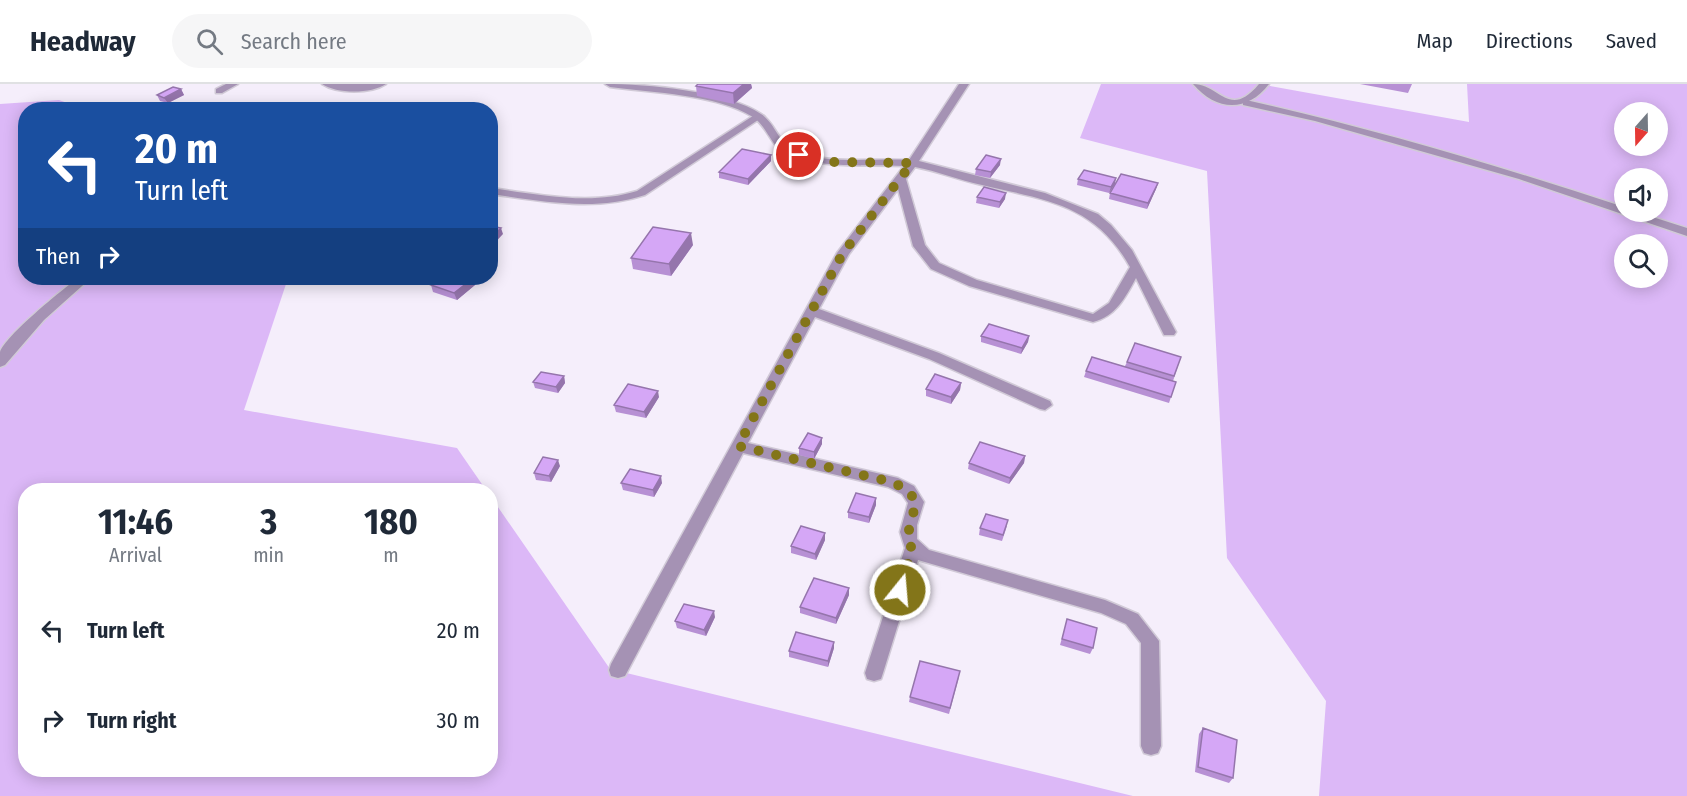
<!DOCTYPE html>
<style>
body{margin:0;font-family:"Fira Sans Condensed",sans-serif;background:#f6f6f7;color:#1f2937;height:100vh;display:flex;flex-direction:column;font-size:22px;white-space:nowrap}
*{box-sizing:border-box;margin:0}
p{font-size:20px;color:#747a83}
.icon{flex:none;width:33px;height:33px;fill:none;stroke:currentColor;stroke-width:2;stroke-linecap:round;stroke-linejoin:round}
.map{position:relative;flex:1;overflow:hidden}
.drawer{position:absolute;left:18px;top:399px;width:480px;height:294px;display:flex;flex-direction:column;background:#fff;border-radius:24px;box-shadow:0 3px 15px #0003}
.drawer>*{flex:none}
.banner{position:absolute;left:18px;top:18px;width:480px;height:183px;border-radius:24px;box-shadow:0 3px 15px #0003;background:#1a4fa0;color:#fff;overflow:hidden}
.needle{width:39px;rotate:200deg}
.controls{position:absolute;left:1614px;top:18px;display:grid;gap:12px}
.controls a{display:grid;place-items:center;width:54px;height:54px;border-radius:50%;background:#fff;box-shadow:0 3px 15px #0003;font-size:30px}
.pin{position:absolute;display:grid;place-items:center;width:51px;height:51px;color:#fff;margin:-26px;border:3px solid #fff;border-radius:50%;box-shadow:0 2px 6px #0007}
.me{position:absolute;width:66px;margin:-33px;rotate:17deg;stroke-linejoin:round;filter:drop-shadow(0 0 4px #0008)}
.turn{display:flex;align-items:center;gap:21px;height:126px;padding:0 18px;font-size:27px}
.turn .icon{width:78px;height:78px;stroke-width:2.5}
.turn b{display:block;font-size:42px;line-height:51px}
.then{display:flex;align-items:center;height:57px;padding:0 18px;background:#0003;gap:12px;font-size:22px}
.eta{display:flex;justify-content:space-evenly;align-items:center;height:102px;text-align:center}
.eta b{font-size:36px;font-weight:700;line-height:42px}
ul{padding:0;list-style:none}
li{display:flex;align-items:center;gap:18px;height:90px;padding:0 18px}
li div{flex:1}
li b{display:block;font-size:22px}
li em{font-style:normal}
header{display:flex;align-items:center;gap:36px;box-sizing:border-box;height:84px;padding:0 30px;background:#fff;border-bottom:2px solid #e0e1e3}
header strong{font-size:28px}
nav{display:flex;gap:33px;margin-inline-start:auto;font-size:21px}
.search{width:420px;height:54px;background:#f6f6f7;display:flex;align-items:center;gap:15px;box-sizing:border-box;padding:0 21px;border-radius:33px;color:#747a83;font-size:22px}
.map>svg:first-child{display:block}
.green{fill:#dcb8f7;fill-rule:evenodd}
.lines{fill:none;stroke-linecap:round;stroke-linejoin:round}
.service-casing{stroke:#d1cad7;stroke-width:3}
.minor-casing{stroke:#d1cad7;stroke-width:3}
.service{fill:#a592b4;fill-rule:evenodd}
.minor{fill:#a592b4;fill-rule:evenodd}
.wall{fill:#b790d4}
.shaded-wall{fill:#9575ac}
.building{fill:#d5a7f6;stroke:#9575ac;stroke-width:1.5}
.route{stroke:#837519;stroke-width:10;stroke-dasharray:0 18}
</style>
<header>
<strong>Headway</strong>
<div class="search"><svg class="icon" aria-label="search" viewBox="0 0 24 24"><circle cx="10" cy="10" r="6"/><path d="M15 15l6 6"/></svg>Search here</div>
<nav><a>Map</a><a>Directions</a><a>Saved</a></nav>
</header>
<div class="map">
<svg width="1687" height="712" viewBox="0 0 1687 712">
<rect width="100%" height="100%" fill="#f5eefb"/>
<!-- green -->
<path class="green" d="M1101,0h158l210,38 -2,-38h220v712h-368l7,-95 -99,-143 -20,-387 -127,-33zM1624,28h34v34h-34zM1624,94h34v34h-34zM1624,160h34v34h-34z
M59,16l25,9 -58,1v168h262l-44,132 213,38 29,42h-460v280h464l1,-273 119,172 523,127h-1133v-692z"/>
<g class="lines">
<defs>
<path id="service" d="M322,0h64c-15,10 -49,10 -64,0z
M1246,16c128,29 254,66 378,107v5h13l50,16v8l-168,-57 -204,-58 -72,-16v-4z
M756,30l8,2 -119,79c-52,17 -102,6 -155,-1v-6c49,6 99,18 147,3z
M78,194h13l-47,42 -39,45 -5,2c0,-4 0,-11 0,-15 6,-17 62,-62 78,-74z"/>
<path id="minor" d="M226,0h12l-16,9h-6v-4z
M605,0c42,0 122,7 156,30 15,10 17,29 34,37 34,14 78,7 114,9l50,-76h10l-50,77 126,32 53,21 13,11 21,25 44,82 -2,3h-10l-28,-57c-11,20 -20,38 -43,44l-124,-36 -38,-17 -18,-23 -15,-57 -49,65 -30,55 120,44 111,48 2,4 -7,5 -5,-1 -111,-50 -114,-42 -67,126 150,35 16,8 10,16 -7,23v14l12,11 176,50 33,14 21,27 2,105 -3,7 -7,2 -7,-2 -3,-7v-103l-15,-19 -25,-11 -183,-53 -35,113 -2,6 -7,2 -7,-2 -2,-6 40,-125 -5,-16 8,-29 -6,-9 -14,-7 -145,-34 -118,223 -7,2 -7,-2 -2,-6 2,-6 226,-411 67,-87c-37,-2 -77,3 -114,-10 -19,-7 -21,-28 -37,-39 -37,-23 -100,-24 -143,-30zM915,83c22,4 44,13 67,18 64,15 113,19 148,82l-21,36 -16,11 -116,-34 -38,-17 -14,-18 -19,-66z
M1193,0c27,0 36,36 66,0h10c-22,29 -53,27 -76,0z"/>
</defs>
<!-- service casing -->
<use href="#service" class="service-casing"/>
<!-- minor casing -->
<use href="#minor" class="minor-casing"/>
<!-- service -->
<use href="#service" class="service"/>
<!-- minor -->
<use href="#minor" class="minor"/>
</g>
<!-- wall -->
<path class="wall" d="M698,0h53l1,4 -18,16 -37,-8 -1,-10z
M1360,0h52l-4,9z
M181,5l3,6 -16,8 -8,-2 -3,-6z
M771,71v6l-23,24 -29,-7v-6z
M1000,81l-10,13 -15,-3 1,-6z
M1078,95l37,5 -6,9 -32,-8z
M1158,99l-2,6 -9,20 -38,-10 1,-6z
M977,113l28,2 -6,9 -23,-5z
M693,161l-22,31 -38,-7 -2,-11z
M472,195l3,6 -18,15 -24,-8 -2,-7z
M981,252h48l-1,6 -7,12 -40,-12z
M1181,273l-8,24 3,1 -7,21 -85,-26 2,-6 39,-5 2,-4z
M564,292l1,7 -7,10 -23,-5 -2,-6z
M961,299l-1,7 -9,14 -25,-8v-7z
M659,313l-13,21 -30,-6 -2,-7z
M822,354v6l-8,15 -15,-4v-7z
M1025,372l-1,7 -15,21 -41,-15 1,-6z
M560,382l-9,16 -15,-2 -2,-7z
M621,399h41l-8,14 -31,-7z
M876,421l-7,18 -21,-5v-6z
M1007,442l-5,15 -23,-6 1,-7z
M825,456l-9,20 -25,-7v-7z
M849,504v7l-13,29 -36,-11v-6z
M715,533l-9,19 -29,-8 -2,-7z
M1067,536l26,28 -3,6 -30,-9z
M834,564l-6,19 -39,-10v-6z
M959,593l-10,37 -40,-12 1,-5z
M1203,644l30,50 -4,5 -34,-11 4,-38z"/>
<!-- shaded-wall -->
<path class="shaded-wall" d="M744,0h7l1,4 -18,16 -1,-11z
M181,5l3,6 -16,8 -4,-5z
M494,40l1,6 -5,4v-8z
M771,71v6l-23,24v-6z
M1001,75l-1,6 -10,13 1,-6z
M1116,94l-1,6 -6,9 2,-6z
M1158,99l-2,6 -9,20 1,-6z
M1006,109l-1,6 -6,9 1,-6z
M501,144l2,6 -13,14v-9z
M691,149l2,12 -22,31 -2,-12z
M472,195l3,6 -18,15 -3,-7z
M1029,252l-1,6 -7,12 1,-6z
M564,292l1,7 -7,10 -2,-6z
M961,299l-1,7 -9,14v-7z
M658,307l1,6 -13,21 -2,-6z
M822,354v6l-8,15v-7z
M1025,372l-1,7 -15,21 1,-6z
M558,376l2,6 -9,16 -2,-6z
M661,392l1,7 -8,14 -1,-7z
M876,414v7l-7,18v-6z
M825,449v7l-9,20 -1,-6z
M849,504v7l-13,29v-6z
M714,527l1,6 -9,19 -2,-6z
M834,558v6l-6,19v-6z"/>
<!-- building -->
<path class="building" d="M698,0h46l-11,9 -37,-7z
M173,3l8,2 -17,9 -7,-3z
M742,65l29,6 -23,24 -29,-7z
M986,71l15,4 -10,13 -15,-3z
M1084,86l32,8 -5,9 -33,-8z
M1121,90l37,9 -10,20 -38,-10z
M984,103l22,6 -6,9 -23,-5z
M490,142l11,2 -11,11z
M653,143l38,6 -22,31 -38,-6z
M441,194h26l5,1 -18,14 -23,-8z
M989,240l40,12 -7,12 -41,-12z
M1135,259l46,14 -7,19 -47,-14z
M1092,273l84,25 -5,15 -85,-26z
M541,288l23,4 -8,11 -23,-5z
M935,290l26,9 -10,14 -25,-8z
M628,300l30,7 -14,21 -30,-7z
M808,349l14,5 -8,14 -15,-4z
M980,358l45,14 -15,22 -41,-15z
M543,373l15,3 -9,16 -15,-3z
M630,385l31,7 -8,14 -32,-7z
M856,409l20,5 -7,19 -21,-5z
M986,430l22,6 -5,15 -23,-7z
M801,442l24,7 -10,21 -24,-8z
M814,494l35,10 -13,30 -36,-11z
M684,520l30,7 -10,19 -29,-9z
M1067,535l30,9 -4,20 -31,-9z
M796,548l38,10 -6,19 -39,-10z
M920,577l40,10 -10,37 -40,-11z
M1203,644l34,12 -4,38 -35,-11z"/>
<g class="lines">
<!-- route -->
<path class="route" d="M799,71l34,7 79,1 -69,90 -105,193 154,36 16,8 8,12 -9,36 5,11 -12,41"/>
</g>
</svg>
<div class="controls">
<a><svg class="needle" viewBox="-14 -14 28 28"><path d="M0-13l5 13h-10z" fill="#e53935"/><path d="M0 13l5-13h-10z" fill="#747a83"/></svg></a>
<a><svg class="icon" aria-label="sound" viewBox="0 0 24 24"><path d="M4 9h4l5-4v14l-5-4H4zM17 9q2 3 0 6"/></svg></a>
<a><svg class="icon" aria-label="search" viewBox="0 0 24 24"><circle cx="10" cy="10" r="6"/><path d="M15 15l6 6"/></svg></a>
</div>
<div class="pin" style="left:799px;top:71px;background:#d93025"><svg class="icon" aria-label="arrive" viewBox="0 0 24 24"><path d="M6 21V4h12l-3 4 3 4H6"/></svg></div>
<svg class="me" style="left:900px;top:506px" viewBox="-20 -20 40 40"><circle r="17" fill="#837519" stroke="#fff" stroke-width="3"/><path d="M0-11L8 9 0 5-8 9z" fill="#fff"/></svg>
<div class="banner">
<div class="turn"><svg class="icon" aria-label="left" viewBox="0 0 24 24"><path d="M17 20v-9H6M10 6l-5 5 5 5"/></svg><div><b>20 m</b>Turn left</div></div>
<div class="then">Then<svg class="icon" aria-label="right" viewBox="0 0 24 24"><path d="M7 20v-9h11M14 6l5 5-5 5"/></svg></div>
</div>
<section class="drawer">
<div class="eta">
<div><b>11:46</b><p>Arrival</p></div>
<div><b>3</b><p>min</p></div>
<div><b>180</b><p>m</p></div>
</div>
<ul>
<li><svg class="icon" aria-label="left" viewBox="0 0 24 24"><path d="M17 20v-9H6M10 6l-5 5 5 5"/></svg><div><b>Turn left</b></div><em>20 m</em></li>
<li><svg class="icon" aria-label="right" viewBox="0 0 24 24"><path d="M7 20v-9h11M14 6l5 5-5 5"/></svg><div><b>Turn right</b></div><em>30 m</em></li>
</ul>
</section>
</div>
